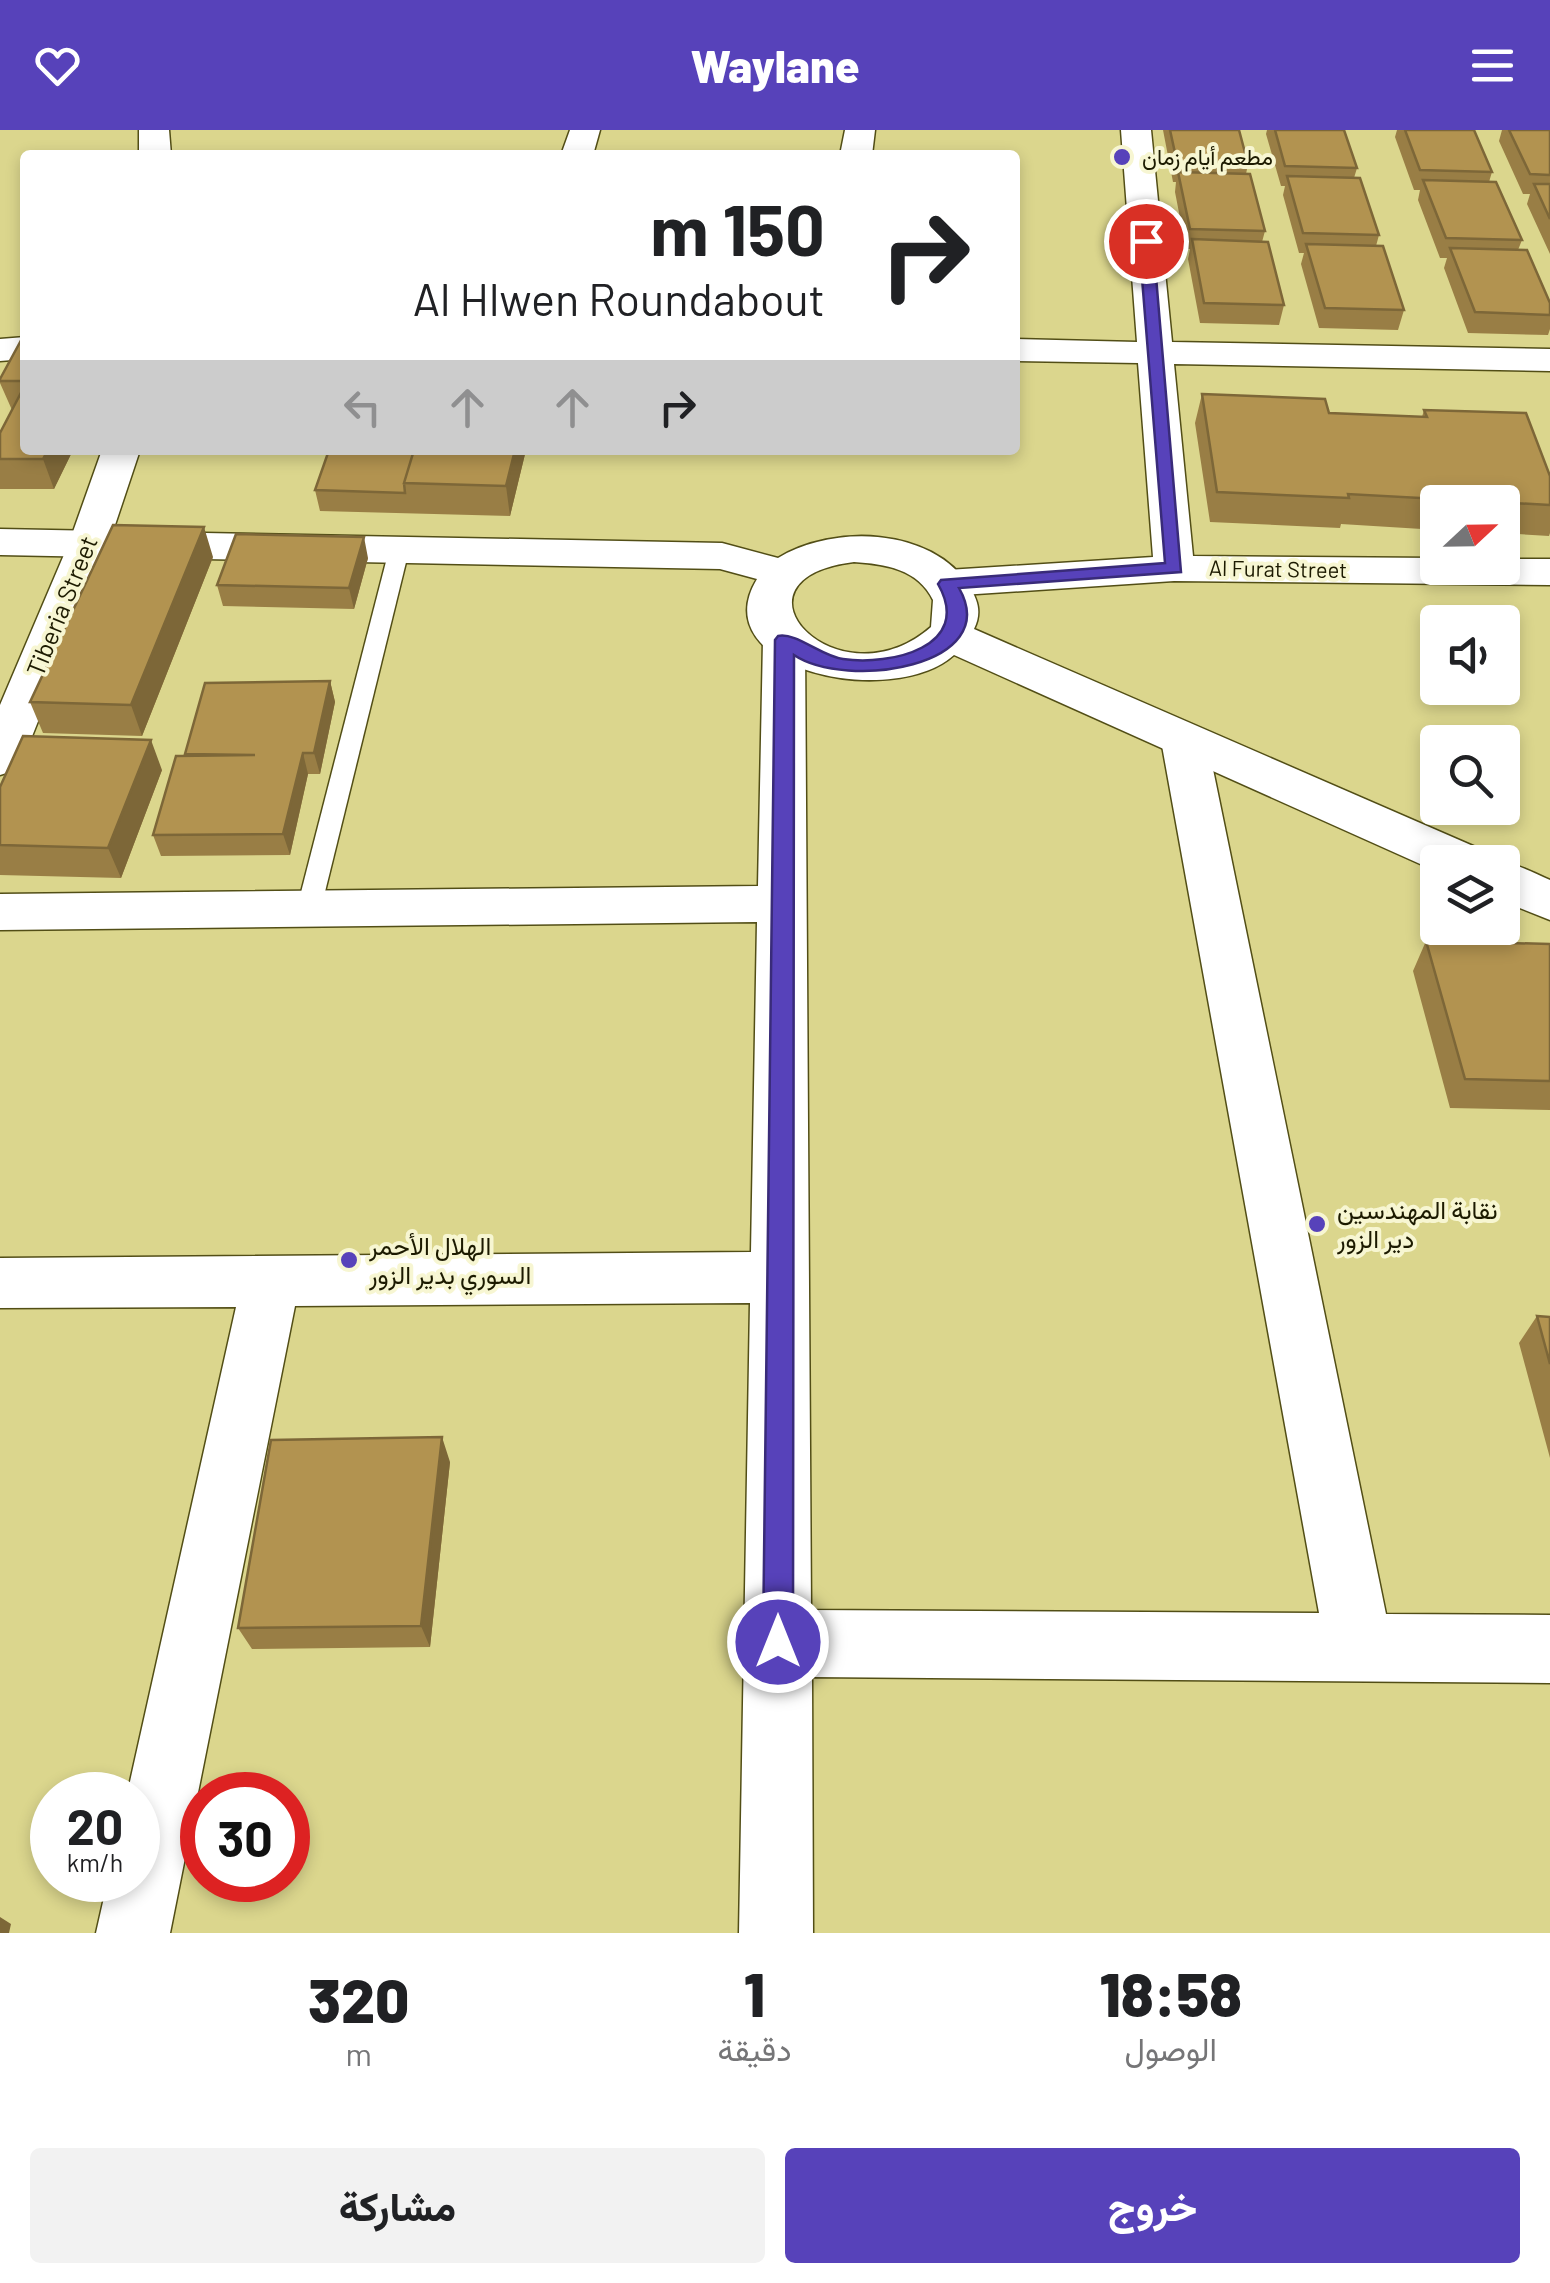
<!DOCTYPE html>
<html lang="ar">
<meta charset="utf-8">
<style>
body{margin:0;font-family:Barlow,Vazirmatn,sans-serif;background:#f2f2f2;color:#202124;direction:rtl;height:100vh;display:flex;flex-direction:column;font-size:38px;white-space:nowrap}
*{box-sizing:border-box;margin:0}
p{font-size:32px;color:#757577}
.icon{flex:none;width:55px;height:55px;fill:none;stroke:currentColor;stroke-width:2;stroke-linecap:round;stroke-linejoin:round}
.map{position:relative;height:1803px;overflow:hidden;direction:ltr}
.panel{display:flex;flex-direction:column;background:#fff;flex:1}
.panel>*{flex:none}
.top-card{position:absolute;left:20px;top:20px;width:1000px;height:305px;border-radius:10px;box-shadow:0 5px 15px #0003;direction:rtl;background:#fff;color:#202124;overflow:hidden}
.needle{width:65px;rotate:68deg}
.tools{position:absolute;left:1420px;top:355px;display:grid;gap:20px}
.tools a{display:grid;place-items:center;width:100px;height:100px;border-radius:10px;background:#fff;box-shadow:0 5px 15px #0003;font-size:50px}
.speed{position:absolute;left:30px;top:1642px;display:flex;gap:20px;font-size:50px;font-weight:700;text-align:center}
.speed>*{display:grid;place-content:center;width:130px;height:130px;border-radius:50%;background:#fff;box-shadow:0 5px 15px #0003;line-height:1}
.speed small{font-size:25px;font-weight:400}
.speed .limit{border:15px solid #d22;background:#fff;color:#111}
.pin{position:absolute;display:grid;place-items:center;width:85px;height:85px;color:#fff;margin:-42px;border:5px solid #fff;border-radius:50%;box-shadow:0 2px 10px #0007}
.me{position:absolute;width:110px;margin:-55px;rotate:0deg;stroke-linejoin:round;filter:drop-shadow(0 0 8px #0008)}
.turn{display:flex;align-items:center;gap:35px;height:210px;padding:0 30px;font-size:45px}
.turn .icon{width:130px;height:130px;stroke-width:2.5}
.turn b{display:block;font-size:70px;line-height:85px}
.lanes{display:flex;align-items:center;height:95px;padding:0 30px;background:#0003;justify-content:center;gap:50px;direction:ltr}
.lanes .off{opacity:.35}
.eta{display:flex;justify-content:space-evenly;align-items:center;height:170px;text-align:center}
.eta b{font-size:60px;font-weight:800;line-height:70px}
.button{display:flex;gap:20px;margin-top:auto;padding:20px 30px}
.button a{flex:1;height:115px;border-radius:10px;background:#5742ba;color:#fff;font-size:40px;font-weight:800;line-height:115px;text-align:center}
.button a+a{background:#f2f2f2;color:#202124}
header{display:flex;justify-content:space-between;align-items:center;height:130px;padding:0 30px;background:#5742ba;color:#fff;font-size:45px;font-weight:800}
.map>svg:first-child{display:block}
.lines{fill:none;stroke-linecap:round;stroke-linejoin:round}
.service-casing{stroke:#524e16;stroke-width:3}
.minor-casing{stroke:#524e16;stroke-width:3}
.tertiary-casing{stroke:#524e16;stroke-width:3}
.service{fill:#fff;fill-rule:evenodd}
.minor{fill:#fff;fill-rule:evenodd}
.tertiary{fill:#fff;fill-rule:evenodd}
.wall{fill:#997e45}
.shaded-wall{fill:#7d6738}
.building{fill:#b29350;stroke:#7d6738;stroke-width:2.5}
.route{fill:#5742ba;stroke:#392b79;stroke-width:2.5}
.poi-dot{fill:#5742ba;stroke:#f7f6d2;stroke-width:4}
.labels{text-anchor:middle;stroke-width:8;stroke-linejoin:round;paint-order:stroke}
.far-poi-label{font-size:22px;fill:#1c1a00;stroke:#f7f6d2;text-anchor:start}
.far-street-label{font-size:22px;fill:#1c1a00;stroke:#f7f6d2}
.street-label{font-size:25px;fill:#1c1a00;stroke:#f7f6d2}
.poi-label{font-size:25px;fill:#1c1a00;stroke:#f7f6d2;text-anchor:start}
</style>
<header><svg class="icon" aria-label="menu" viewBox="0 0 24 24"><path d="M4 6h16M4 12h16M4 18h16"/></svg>Waylane<svg class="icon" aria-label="heart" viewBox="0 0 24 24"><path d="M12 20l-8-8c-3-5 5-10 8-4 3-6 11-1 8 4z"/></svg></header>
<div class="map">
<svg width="1550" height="1803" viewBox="0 0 1550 1803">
<rect width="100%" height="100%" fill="#dbd68d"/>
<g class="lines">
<defs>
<path id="service" d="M399,414l10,6 -88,358 -12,9 -12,-9 92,-358z"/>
<path id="minor" d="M139,0h30l2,25h-32z
M570,0h30l-7,25h-32z
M845,0h30l-3,25h-32z
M1121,0h30l21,212 378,7v22l-376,-7 19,192 245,2v10h64v-9h48v26l-376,-4 -227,15 -15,-4 -6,-9 6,-9 15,-4 206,-13 -15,-194 -123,-2v-22l122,3z
M25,207v22l-25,2v-22z
M102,320h38l-31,93 -86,216 -7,11 -16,5v-70l69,-162z
M784,496l15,4 6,10 6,970 508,3 -158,-873 7,-11 16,-4 16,4 7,11 179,874 164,1v68l-738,-6 1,256h-74l11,-630 -455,3 -125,627h-74l12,-53h30v-85h-11l109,-488 -236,1v-50l751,-6 6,-330 -757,8v-36l758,-8 5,-246 6,-10z"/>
<path id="tertiary" d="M0,399l722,14 56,15c55,-34 154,-31 191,28 9,14 13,27 5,43l506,220 7,13h-49v10l-484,-217c-61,55 -252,15 -197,-76l-37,-10 -720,-14zM854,432c31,2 64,7 79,38l-2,27c-93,81 -215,-48 -77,-65z
M1499,732c17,1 35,11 51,18v40l-48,-19v-39z"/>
</defs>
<!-- service casing -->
<use href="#service" class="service-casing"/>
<!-- minor casing -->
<use href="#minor" class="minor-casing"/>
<!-- tertiary casing -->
<use href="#tertiary" class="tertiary-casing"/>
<!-- service -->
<use href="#service" class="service"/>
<!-- minor -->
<use href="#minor" class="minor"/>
<!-- tertiary -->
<use href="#tertiary" class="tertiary"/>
</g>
<!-- wall -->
<path class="wall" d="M1163,0h76l9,34 -2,10 19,57 -3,11 22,63 -5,20 -79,-2 -12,-64 2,-10h-4l-11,-57 1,-10h-3z
M1267,0h77l13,38 -3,10 25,57 -3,11 28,64 -6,20 -79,-2 -18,-64 3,-11h-5l-16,-58 2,-9h-4l-15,-52z
M1397,0h77l18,42 -3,10 33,58 -4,10 32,53v26l-2,6 -80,-2 -24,-65 3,-10h-7l-22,-58 2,-10h-6l-19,-53z
M1502,0h48v124l-23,-50 3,-10h-7l-24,-53z
M25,203v117h48l-19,39h-54v-56l12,-23 -12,-27v-4z
M1202,264l127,19 93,4 2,-7 126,66v57l-1,3 -47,-3v-31h-64v28l-97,-6 -1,4 -130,-6 -15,-99z
M329,320h197l-16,66 -190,-5 -5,-21z
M213,427l-71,179 -99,-3 -13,-31z
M368,428l-14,51 -131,-3 -6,-21z
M330,551l5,21 -15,72h-12l-18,81 -129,1 -8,-21 33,-79 -1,-2z
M162,640l-41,108 -121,-3v-88z
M1426,811l124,3v166l-100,-2 -37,-137z
M1537,1186l13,1v141l-31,-115z
M450,1332l-20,185 -178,2 -14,-21z"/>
<!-- shaded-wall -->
<path class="shaded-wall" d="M48,320h25l-19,39 -11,-30z
M515,320h11l-16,66 -4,-30z
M204,397l9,30 -71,179 -11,-31z
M364,407l4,21 -14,51 -5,-21z
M330,551l5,21 -15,72 -6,-21z
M151,610l11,30 -41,108 -13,-30z
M303,623l5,21 -18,81 -7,-21z
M442,1307l8,25 -20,185 -9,-21z
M0,1787l11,7 -2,9h-9z"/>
<!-- building -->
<path class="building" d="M1170,0h69l9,34 -71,-2z
M1275,0h69l13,38 -72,-2z
M1405,0h69l18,42 -72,-2z
M1509,0h41v45l-20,-1z
M1178,42l72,2 15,57 -75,-2z
M1287,46l73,2 19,57 -76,-2z
M1423,50l73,2 26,58 -76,-2z
M1534,54h16v35z
M1192,109l76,3 16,63 -80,-2z
M1306,114l77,2 21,64 -79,-2z
M1450,118l77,2 23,53v12l-75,-3z
M25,203v48h-25v-2z
M25,255v65h23l-5,9h-43v-26z
M1202,264l123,5 4,14 98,4 -3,-7 102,3 24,63v29l-202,-11 1,4 -132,-6z
M329,320h85l-10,33 1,10 -90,-3z
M414,320h101l-9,36 -102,-3z
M113,395l91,2 -73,178 -101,-3z
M236,404l128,3 -15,51 -132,-3z
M330,551l-16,72h-11l-20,81 -130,1 23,-79 79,-1 -70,-1 20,-71z
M23,606l128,4 -43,108 -108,-3v-58z
M1426,811l124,3v137l-85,-2z
M1537,1186l13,1v47z
M442,1307l-21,189 -183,2 33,-188z"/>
<!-- route -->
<path class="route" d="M1146,107l7,4 28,331 -222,16c45,79 -113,102 -165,67l-1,987 -5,11 -10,4 -10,-4 -5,-11 12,-1002 3,-4c18,-4 43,20 65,23 47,7 131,-12 95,-75l3,-4 224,-17 -26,-322z"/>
<!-- markers -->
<g class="poi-dot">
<circle cx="1122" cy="27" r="10"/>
<circle cx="1317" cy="1094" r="10"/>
<circle cx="349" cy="1130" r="10"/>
</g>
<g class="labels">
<!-- far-poi labels -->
<g class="far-poi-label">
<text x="1142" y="35">مطعم أيام زمان</text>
</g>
<!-- far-street labels -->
<g class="far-street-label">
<text transform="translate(1278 439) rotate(1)" y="8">Al Furat Street</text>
</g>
<!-- street labels -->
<g class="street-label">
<text transform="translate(62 476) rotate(-68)" y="9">Tiberia Street</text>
</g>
<!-- poi labels -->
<g class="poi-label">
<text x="1337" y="1089">نقابة المهندسين<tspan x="1337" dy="29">دير الزور</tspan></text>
<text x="369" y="1125">الهلال الأحمر<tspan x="369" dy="29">السوري بدير الزور</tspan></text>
</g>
</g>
</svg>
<div class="tools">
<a><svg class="needle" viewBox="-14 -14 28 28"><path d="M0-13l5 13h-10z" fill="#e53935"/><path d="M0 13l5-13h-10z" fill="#757577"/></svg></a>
<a><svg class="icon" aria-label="sound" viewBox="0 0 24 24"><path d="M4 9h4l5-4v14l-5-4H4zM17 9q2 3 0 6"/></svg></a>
<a><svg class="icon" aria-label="search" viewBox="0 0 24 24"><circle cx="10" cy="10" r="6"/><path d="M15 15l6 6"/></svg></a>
<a><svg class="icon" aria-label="layers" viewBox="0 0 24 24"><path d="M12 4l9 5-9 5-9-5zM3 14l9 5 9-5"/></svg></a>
</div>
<div class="speed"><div>20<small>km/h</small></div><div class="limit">30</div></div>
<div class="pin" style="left:1146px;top:111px;background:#d93025"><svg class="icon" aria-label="arrive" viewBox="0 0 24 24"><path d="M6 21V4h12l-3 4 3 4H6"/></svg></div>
<svg class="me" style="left:778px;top:1512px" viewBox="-20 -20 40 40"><circle r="17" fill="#5742ba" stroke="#fff" stroke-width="3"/><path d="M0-11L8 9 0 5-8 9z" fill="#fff"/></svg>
<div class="top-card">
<div class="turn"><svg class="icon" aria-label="right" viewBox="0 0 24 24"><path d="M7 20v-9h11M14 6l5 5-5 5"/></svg><div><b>150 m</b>Al Hlwen Roundabout</div></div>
<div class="lanes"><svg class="icon off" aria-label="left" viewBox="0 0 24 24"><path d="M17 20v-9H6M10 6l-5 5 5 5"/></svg><svg class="icon off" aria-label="ahead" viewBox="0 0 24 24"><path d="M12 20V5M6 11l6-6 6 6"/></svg><svg class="icon off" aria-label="ahead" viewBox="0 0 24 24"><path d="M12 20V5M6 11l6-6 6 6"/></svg><svg class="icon" aria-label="right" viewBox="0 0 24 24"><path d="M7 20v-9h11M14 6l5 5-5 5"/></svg></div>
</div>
</div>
<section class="panel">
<div class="eta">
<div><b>18:58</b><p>الوصول</p></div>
<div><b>1</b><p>دقيقة</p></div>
<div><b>320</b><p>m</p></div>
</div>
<div class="button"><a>خروج</a><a>مشاركة</a></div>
</section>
